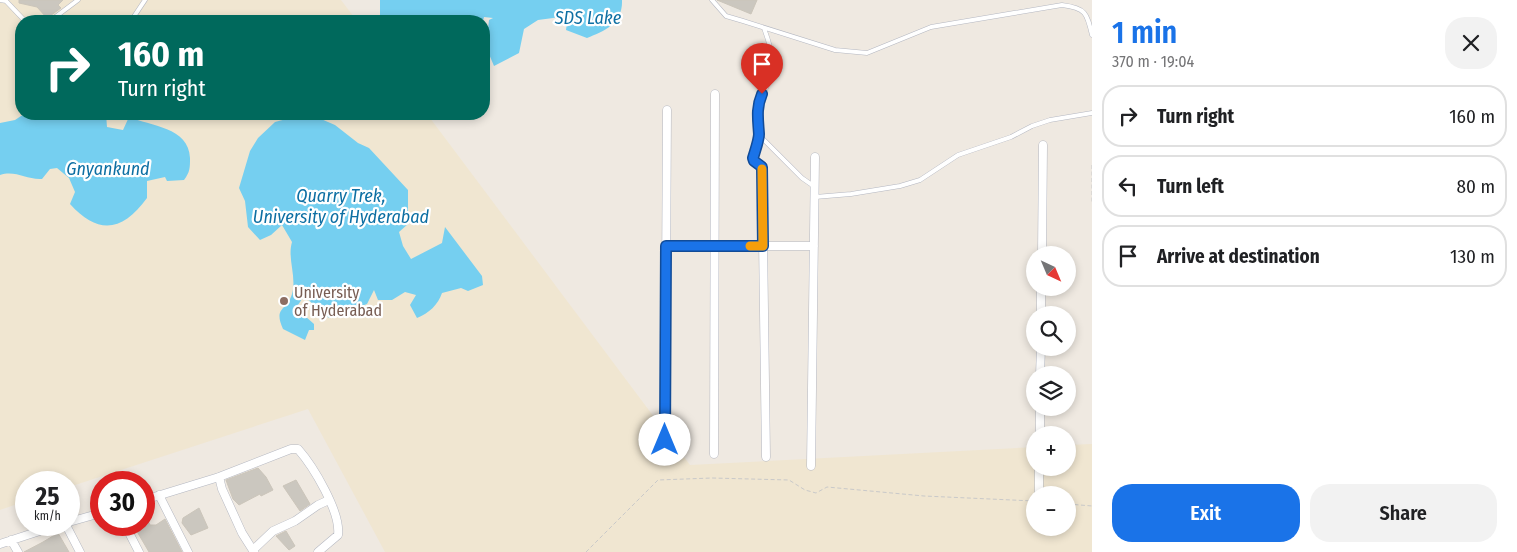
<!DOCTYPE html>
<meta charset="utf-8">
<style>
body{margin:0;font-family:"Fira Sans Condensed",sans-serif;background:#f2f2f2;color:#202124;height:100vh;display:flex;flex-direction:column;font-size:19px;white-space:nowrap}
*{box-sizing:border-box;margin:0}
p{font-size:16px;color:#757577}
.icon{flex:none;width:28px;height:28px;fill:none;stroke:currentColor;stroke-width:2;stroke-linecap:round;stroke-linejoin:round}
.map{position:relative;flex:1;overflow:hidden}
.drawer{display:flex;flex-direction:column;background:#fff;width:425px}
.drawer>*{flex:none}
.top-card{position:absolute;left:15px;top:15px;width:475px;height:105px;border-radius:20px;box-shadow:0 2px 8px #0003;background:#00695c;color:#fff;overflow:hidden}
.needle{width:32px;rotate:136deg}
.controls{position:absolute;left:1026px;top:246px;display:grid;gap:10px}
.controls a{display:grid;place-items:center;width:50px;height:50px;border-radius:50%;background:#fff;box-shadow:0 2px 8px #0003;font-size:25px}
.speed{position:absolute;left:15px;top:471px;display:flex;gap:10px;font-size:25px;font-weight:700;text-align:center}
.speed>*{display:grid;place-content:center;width:65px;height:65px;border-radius:50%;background:#fff;box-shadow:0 2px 8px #0003;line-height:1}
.speed small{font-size:12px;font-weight:400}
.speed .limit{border:8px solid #d22;background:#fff;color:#111}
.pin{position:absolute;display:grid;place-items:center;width:42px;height:42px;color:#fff;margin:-51px -21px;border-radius:50% 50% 50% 0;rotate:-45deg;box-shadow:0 0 5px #0007}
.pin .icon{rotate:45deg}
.me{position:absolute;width:55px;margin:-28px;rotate:0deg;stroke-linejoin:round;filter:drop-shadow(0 0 4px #0008)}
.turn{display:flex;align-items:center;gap:18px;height:105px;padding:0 20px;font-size:22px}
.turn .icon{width:65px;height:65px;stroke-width:2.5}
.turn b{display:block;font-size:35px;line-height:42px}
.round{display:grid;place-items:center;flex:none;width:52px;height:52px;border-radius:20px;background:#f2f2f2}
.head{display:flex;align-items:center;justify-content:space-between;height:85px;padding:0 20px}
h1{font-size:30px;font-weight:600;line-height:38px;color:#1a73e8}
.action{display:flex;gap:10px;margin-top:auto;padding:10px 20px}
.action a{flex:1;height:58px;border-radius:20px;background:#1a73e8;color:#fff;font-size:20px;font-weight:600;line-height:58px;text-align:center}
.action a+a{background:#f2f2f2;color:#202124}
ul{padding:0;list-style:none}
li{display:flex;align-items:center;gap:15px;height:62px;margin:0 10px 8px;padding:0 10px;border:2px solid #e0e0e0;border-radius:20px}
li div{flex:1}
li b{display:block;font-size:19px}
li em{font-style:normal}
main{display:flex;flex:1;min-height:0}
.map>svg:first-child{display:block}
.education{fill:#f0e6d1;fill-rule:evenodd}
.water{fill:#75cff0}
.building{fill:#cbc7bf;stroke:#cbc5ba}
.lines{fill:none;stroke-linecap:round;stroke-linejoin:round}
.lane-casing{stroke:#b4b7c1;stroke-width:5}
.street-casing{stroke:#b4b7c1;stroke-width:9}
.path{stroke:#c9c9c9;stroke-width:1;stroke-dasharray:4 2.5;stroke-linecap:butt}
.lane{stroke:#fff;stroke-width:4}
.street{stroke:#fff;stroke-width:8}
.route-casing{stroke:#114b97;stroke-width:12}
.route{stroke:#1a73e8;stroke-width:9}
.slow{stroke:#f59e0b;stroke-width:9}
.education-dot{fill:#8d6e63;stroke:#fff;stroke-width:2}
.labels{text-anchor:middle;stroke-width:4.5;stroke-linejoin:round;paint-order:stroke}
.education-label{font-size:16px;fill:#785e54;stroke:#fff;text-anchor:start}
.water-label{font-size:18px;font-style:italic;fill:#0d6fa3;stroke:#fff}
</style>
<main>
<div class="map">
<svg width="1092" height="552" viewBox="0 0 1092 552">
<rect width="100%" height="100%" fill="#efe9e1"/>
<!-- education -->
<path class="education" d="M0,0h341l16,21h-336v93h406l263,351 345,-18v21h33v-23l24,-1v108h-707l-77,-143 -239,78v-5h-43v19l-26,9zM1035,495h33v33h-33z"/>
<!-- water -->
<path class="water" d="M380,0h242c1,23 -17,31 -35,38l-21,-8 2,-14 -30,4 -14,9 -5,24 -25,13 -8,-19 3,-27 4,-2 -9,-1 -1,4h-97l-6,-4z
M24,114h82l1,13 16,3 6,-13c21,9 60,10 61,41 0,10 0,14 -6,22l-17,1 -2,-4 -18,4v17c-24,33 -48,38 -77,6l5,-12 -6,-14 -12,-10 -7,1 -8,10c-16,1 -26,-9 -42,-4v-52l15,-3z
M294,117l27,2 14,6 23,18 11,5 39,42v34l-9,8 4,14 8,13 31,-16 3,-16 37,49 1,9 -15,6 -7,-3 -19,5c-4,12 -13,20 -25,25l-7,-13 6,-10 -11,-3 -13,8h-14l-4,-10 -7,14 -38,14 -25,-22 -8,12 18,16v6h-5l-4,10 -22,-11c-10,-22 4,-18 9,-35 5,-18 -5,-35 0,-52l-10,-17 -11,10 -11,5 -12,-13 -3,-26 -6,-13 11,-37 8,-13 17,-16z"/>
<!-- building -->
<path class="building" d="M19,0h44l-5,5 3,3 -14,10 -10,-11 -18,-4z
M717,0h40l-6,14z
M258,468l8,9 7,13 -12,6 -1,-2 -21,11 -6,-6 -7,-19z
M296,480l14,24 -10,7 -17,-25z
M199,508l9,20 -17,7 -9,-12 1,-5z
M144,513l6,12h6l9,-6 17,33h-33l-14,-24 9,-3z
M286,531l9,15 -6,4 -13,-14z
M58,533l11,19h-45l19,-10z"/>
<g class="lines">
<defs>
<path id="lane" d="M0,0l6,1 19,20
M712,0l14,16 17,5 92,29 32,3 64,-26 131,-22c24,3 25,8 30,30
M50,21l28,-21
M131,21l14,-21
M764,28c4,11 11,31 8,43 -6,26 -22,34 -13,64l43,43 13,9
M759,135l-6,23 1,3 8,6
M815,197l36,-3 49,-8 20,-6 38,-25 53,-18 21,-11 18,-6 42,-7"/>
<path id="street" d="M762,167l4,290
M666,246h148
M1042,255l1,-110
M1041,315v-27
M1040,375l1,-27
M1040,435v-27
M714,454l1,-360
M665,460l2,-350
M811,466l4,-309
M219,477l3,12 20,44 12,19
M159,495l29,57
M1039,495v-27
M144,500l75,-23 72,-28h7c15,17 43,63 40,86l-20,17
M69,522l32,-9
M66,525l14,27
M125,525l14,27
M11,540l7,12
M0,544l58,-19
M254,549l19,-18 22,-10 23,-16 11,-5"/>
</defs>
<!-- lane casing -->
<use href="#lane" class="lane-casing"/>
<!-- street casing -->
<use href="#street" class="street-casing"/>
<!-- path -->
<path class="path" d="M1092,165v38
M1068,504l24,2
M586,552l72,-72 54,-2 77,2 16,10 11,3 11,-6 97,9 110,5"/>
<!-- lane -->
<use href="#lane" class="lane"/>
<!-- street -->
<use href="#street" class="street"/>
</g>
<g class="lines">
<defs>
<path id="route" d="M665,440l1,-194h97l-1,-79 -8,-6 -1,-3c2,-7 6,-18 6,-24 -1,-15 -3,-26 3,-40"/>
</defs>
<!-- route casing -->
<use href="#route" class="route-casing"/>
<!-- route -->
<use href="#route" class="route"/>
<!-- slow -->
<path class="slow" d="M750,246h13l-1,-77"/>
</g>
<!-- markers -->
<circle class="education-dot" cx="284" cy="301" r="5"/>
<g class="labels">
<!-- education labels -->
<g class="education-label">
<text x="294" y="298">University<tspan x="294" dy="18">of Hyderabad</tspan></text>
</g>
<!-- water labels -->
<g class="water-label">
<text x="588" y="24">SDS Lake</text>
<text x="108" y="175">Gnyankund</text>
<text x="341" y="202">Quarry Trek,<tspan x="341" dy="21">University of Hyderabad</tspan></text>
</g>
</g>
</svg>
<div class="controls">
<a><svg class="needle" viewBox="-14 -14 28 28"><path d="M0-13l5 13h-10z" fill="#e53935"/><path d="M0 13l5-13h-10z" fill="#757577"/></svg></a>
<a><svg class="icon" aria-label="search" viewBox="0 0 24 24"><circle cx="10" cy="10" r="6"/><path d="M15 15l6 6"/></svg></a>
<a><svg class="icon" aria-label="layers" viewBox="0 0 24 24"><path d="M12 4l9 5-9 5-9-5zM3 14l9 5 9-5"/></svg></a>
<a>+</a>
<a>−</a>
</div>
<div class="speed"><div>25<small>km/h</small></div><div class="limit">30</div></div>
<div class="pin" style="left:762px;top:94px;background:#d93025"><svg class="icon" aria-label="arrive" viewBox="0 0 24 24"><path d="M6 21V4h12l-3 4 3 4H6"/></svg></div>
<svg class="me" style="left:665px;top:440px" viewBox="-20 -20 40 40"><circle r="19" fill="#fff"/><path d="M0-13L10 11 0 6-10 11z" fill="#1a73e8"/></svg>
<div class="top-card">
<div class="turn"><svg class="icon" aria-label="right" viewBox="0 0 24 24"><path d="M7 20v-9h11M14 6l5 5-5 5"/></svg><div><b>160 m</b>Turn right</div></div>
</div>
</div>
<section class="drawer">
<div class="head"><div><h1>1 min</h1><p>370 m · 19:04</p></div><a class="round"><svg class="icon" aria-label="close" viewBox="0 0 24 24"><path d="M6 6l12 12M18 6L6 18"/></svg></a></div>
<ul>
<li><svg class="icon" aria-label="right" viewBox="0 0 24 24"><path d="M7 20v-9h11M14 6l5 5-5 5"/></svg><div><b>Turn right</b></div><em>160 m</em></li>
<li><svg class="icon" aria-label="left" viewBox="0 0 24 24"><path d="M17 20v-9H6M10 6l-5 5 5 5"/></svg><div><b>Turn left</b></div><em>80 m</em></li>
<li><svg class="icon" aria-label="arrive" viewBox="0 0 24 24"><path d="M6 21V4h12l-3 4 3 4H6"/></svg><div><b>Arrive at destination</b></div><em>130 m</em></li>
</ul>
<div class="action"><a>Exit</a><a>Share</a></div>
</section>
</main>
